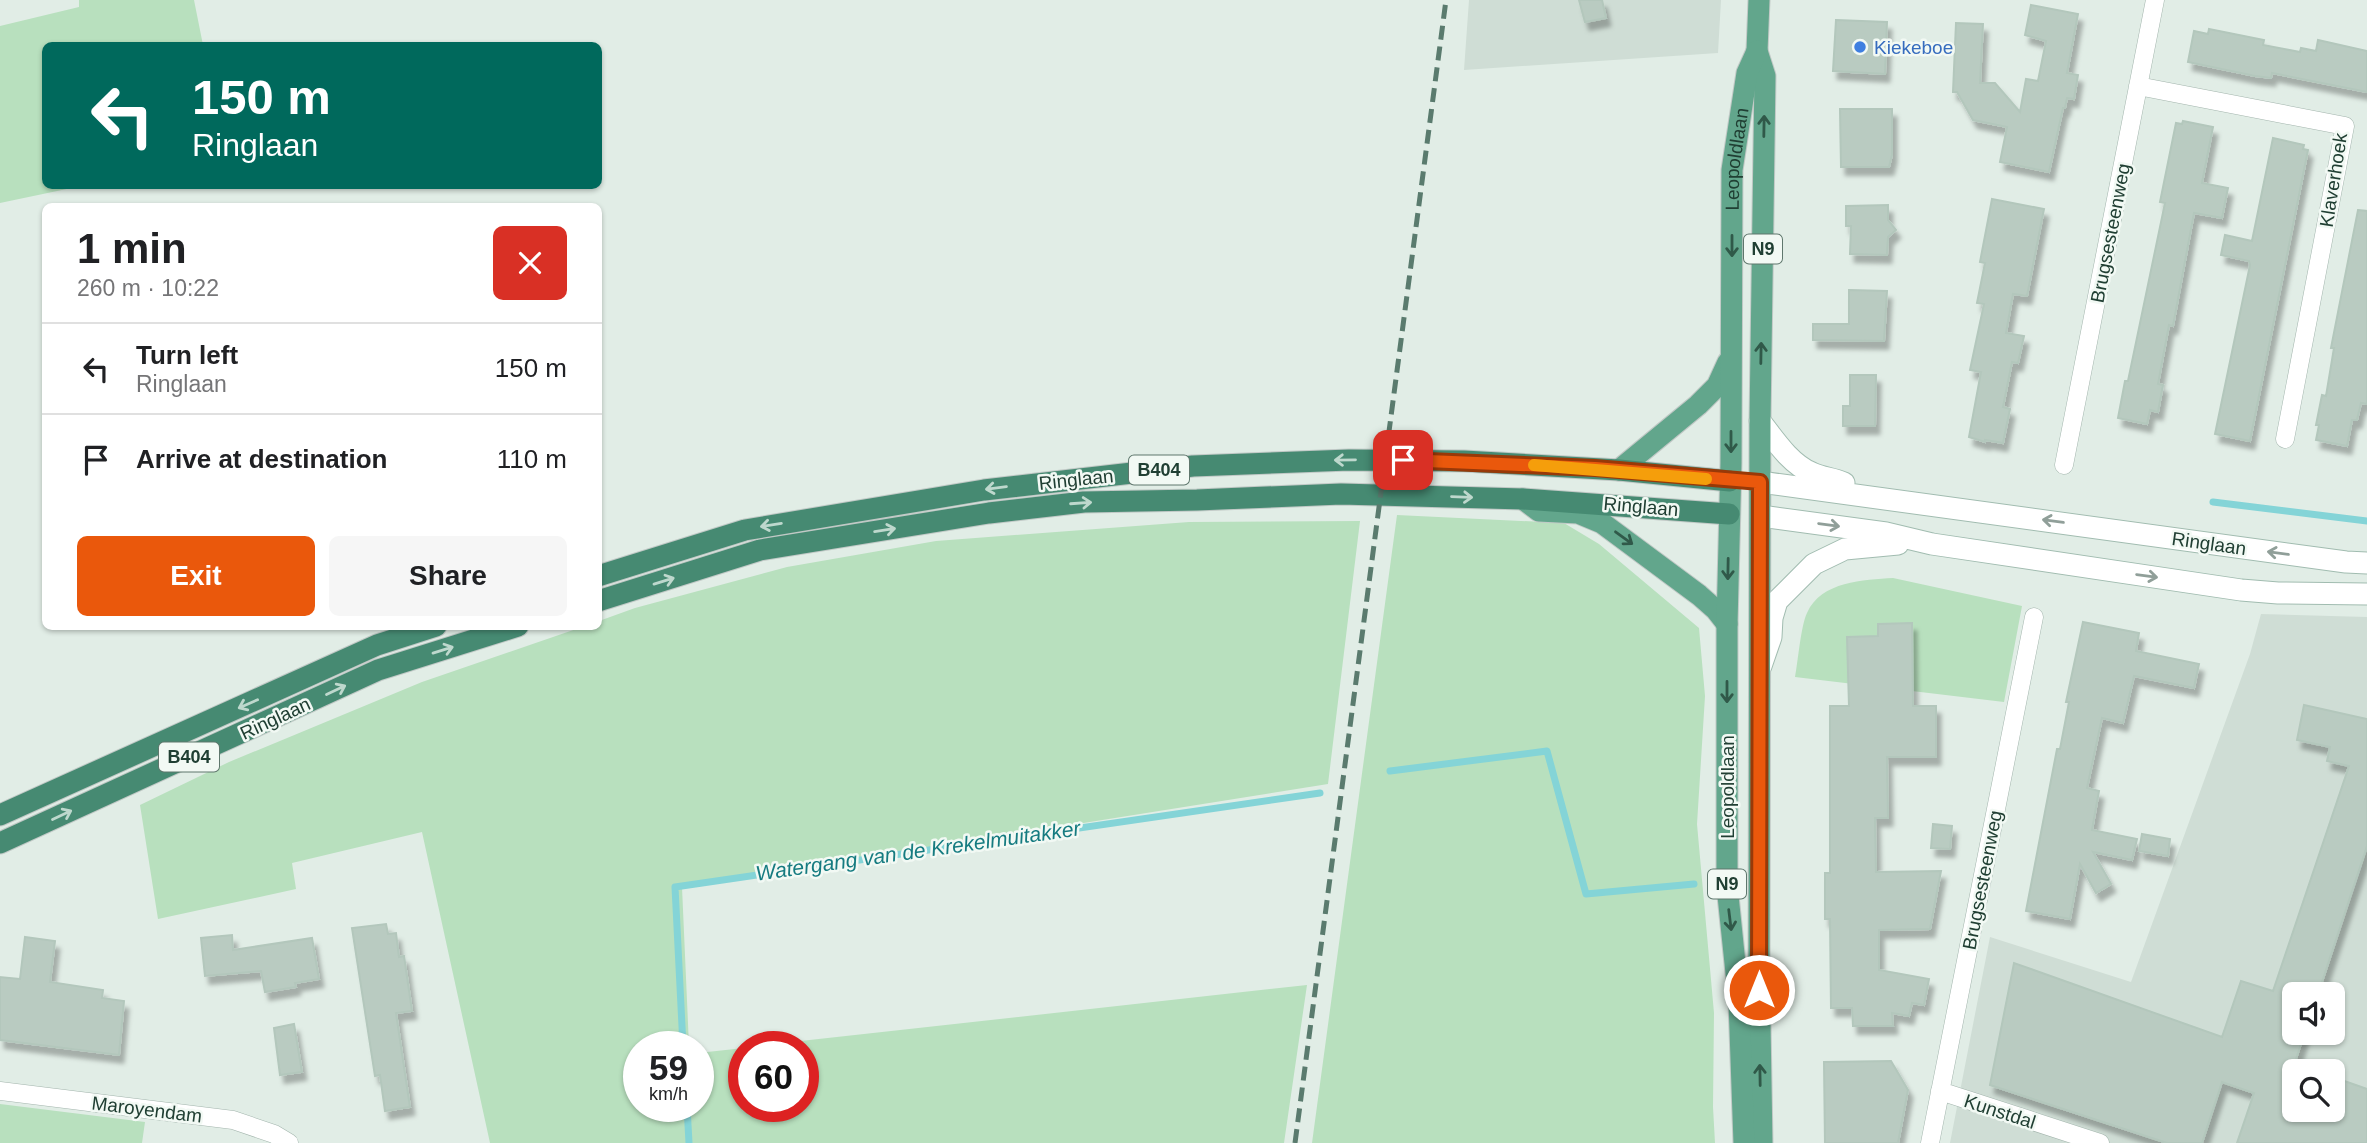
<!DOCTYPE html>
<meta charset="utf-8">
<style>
body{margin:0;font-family:Helvetica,sans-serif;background:#f6f6f6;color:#202124;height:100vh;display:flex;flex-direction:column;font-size:26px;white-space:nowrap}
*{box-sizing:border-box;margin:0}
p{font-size:23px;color:#757577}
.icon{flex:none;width:38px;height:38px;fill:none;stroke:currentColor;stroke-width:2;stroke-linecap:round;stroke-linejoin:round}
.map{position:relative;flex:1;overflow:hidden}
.side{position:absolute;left:42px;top:203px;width:560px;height:427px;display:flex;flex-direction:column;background:#fff;border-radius:10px;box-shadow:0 2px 5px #0004}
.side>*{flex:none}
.hud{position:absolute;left:42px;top:42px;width:560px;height:147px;border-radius:10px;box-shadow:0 2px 5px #0004;background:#00695c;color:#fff;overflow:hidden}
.fabs{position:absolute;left:2282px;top:982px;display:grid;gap:14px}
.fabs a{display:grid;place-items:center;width:63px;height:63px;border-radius:10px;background:#fff;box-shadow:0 2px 5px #0004;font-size:35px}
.speed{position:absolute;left:623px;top:1031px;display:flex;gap:14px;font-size:35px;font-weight:700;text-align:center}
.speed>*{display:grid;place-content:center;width:91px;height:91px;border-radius:50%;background:#fff;box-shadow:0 2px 5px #0004;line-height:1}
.speed small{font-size:18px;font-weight:400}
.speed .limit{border:10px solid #d22;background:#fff;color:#111}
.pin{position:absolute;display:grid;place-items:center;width:60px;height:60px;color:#fff;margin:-30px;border-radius:14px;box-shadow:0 4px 10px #0006}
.me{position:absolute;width:77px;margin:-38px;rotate:0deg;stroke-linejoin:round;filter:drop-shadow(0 0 5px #0008)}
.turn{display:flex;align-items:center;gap:24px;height:147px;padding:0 35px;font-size:32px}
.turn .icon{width:91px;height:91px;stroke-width:2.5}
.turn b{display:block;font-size:49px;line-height:60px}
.round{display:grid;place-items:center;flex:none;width:74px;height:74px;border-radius:10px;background:#f6f6f6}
.headline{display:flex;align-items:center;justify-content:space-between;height:119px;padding:0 35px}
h1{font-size:42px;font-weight:800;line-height:52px}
.primary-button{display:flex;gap:14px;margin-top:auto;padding:14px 35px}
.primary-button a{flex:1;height:80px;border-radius:10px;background:#ea580c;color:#fff;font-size:28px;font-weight:800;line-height:80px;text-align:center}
.primary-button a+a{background:#f6f6f6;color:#202124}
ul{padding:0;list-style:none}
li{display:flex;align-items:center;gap:21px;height:91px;padding:0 35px;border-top:2px solid #e0e0e0}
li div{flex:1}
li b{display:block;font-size:26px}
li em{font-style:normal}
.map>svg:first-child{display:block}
.built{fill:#cfddd5;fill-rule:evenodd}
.green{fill:#b8e0be}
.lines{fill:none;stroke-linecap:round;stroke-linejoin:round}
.stream{stroke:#84d4d7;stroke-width:7}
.building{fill:#b9cbc1;stroke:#b3c7bc;stroke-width:2;filter:url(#shadow)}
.minor-casing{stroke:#a3b5ad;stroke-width:19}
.secondary-casing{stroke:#a1bcb0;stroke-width:23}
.primary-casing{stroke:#c1c9c6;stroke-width:23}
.trunk-casing{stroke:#c1c9c6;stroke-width:23}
.minor{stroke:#fff;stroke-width:18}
.secondary{stroke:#fff;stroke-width:21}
.primary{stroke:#62a68c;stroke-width:21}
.trunk{stroke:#468a72;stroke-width:21}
.rail{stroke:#5a7b6e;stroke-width:5;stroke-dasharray:14 7;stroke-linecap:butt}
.oneway{stroke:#305949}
.oneway2{stroke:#bed8cd}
.oneway3{stroke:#909f99}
.route-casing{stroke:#983908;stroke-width:18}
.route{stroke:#ea580c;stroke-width:12}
.slow{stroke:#f59e0b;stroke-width:12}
.shop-dot{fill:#3f7fe0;stroke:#f2f9f4;stroke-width:2.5}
.labels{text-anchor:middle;stroke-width:5;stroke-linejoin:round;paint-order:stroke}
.shield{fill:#f2f9f4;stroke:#5f776d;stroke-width:2}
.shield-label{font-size:18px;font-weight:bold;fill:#203f33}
.shop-label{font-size:19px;fill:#366cbe;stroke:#f2f9f4;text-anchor:start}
.street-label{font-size:19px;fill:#203f33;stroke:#f2f9f4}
.water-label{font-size:21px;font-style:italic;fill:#157b80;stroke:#f2f9f4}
</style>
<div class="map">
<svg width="2367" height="1143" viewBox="0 0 2367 1143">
<defs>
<filter id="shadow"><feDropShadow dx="4.5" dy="8" stdDeviation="2" flood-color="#0004"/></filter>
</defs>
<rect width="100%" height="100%" fill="#e1ede6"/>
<!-- built -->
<path class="built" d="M1469,0h252l-3,53 -254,17z
M2261,614l106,3v526h-417l40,-206 141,45 119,-328zM2294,994h39v38h-39zM2294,1071h39v39h-39z"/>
<!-- green -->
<path class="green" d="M79,0h115l9,45 -157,1v140h35l-81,17v-177l79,-19z
M1397,515l167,8 35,21 100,84 6,68 -8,128 17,189 -1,94 2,36h-403z
M1360,521l-32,263 -646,103 7,159h-50v60h59v-53l46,-5v58h59v-60h-47l551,-61 -23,158h-794l-68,-311 -130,31 4,26 -138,30 -18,-114 89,-43 193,-80 160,-55 16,-1 1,-5 36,-13 152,-41 149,-26 253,-19z
M1893,578l129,28 -18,96 -209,-25c3,-16 6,-52 12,-64 14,-32 57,-33 86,-35z
M0,1104l145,18 -3,21h-142z"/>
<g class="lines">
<!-- stream -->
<path class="stream" d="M2213,502l154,19
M1390,771l157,-20 39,143 108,-10
M683,1046l-8,-159 645,-94
M687,1106l2,37"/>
</g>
<!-- building -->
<path class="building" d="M1579,0h23l4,18 -21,4z
M2031,5l47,9 -11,59 11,2 -4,24 -7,-1 -2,10h-2l-14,64 -49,-10 7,-35 -34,-7 -16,-28h-4l3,-69 27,1 -3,59h15l25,29 6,-33 12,2 8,-40 -21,-6z
M1836,20l51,2 -2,52 -52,-3z
M2209,29l55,11 -1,5 37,7 1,-4 15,3 2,-11 49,11v41l-95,-19 -1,5 -16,-2 -67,-14 6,-31 14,3z
M1840,109h52v46l-3,12h-48z
M2183,121l30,6 -11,56 26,5 -6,30 -28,-5 -21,113 -4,-1 -11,59 5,1 -5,27 -8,-2 -3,14 -29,-6 7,-37h3l37,-178 -5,-1 16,-79 6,1z
M2273,138l31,7 -1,4 5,1 -58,291 -35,-7 35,-169 -1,-4 -28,-6 4,-20 27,6z
M1992,199l52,10 -17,87 -14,-2 -7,39 18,3 -6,27 -6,-1 -9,45 7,2 -7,34 -18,-3v2l-16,-5 12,-65 -11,-2 14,-66 -7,-1 8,-40 -5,-1z
M1888,205v15l8,10 -8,7 -1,18 -37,-1 1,-28h-5v-20z
M2358,210l9,1v193l-6,-1 -4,17h-5l-5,26 -31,-6 3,-15h-3l6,-30 4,1 8,-48h-3z
M1849,290l38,1 -3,50 -71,-1v-16h36z
M1850,375h26l-1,51h-32v-20h7z
M2083,622l56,11 -3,18 63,13 -5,24 -60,-12 -11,47 -21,-5 -15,70 12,3 -7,39 45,9 -5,21 -39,-8 18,32 -15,9 -16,-29 -10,55 -44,-8 31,-162h3l9,-47h-3z
M1912,623l1,83h23v51h-49l1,61h-13l1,54 65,-1 -11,58 -51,1v40l50,9 -5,26 -12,-2 -3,13 -17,-3 1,13h-40l-1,-18h-21l-1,-89h-5v-46h5v-167h19l-2,-69 31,-1v-12z
M2304,705l63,14v127l-49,148h-24v38h11l-11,33v45h39v-33l34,12v54h-130l17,-50 -32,-11 -20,61h-35l-177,-58 24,-122 208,74 19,-56 32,10 76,-225 -22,-5 3,-14 -33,-7z
M1933,824l19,2 -2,23 -19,-1z
M2142,834l28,5 -2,17 -29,-5z
M386,924l2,10 8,-1 3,24 5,-1 8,55 -16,2 14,94 -25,4 -5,-36 -5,1 -23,-148z
M232,935l1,15 79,-12 7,41 -24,4 1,4 -31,5 -4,-21 -56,5 -4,-38z
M25,937l30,4 -5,41 53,8 -1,8 22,3 -5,54 -119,-15v-63l20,2z
M294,1024l8,48 -22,3 -6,-47z
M1891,1061l17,29 -10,53h-73l-1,-81z"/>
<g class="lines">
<defs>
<path id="minor" d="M2138,86l207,40 -60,313
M2064,465l91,-465
M0,1091l233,29 41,14 15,9
M1940,1091l160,52
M1930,1143l104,-526"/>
<path id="secondary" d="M1760,421c14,18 30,43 52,52 10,5 21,5 32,10
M1760,482l586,80 21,1
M1761,516l125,17 46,11 309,46 37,3 89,1
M1761,666l10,-29 1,-19 5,-17 37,-37 31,-15 53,-5"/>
<g id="primary">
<path d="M1759,0l-2,51 8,25 -5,345 -1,544 3,178"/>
<path d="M1619,470l79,-65 19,-19 11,-24"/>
<path d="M1523,499l16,12 39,2 24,10 97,72 17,15 11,14"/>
<path id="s1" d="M1744,1143l-5,-141 -12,-116v-262l4,-161 1,-293 15,-97 10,-22"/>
</g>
<path id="trunk" d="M598,576l147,-46 239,-40 209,-24 156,-6 115,1 155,9 111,11
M598,601l162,-51 229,-37 95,-11 113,-2 144,-6 182,5 206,15
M0,815l377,-170 59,-19
M0,843l378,-173 140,-44"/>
</defs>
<!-- minor casing -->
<use href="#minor" class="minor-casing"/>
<!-- secondary casing -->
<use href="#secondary" class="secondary-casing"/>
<!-- primary casing -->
<use href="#primary" class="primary-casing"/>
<!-- trunk casing -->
<use href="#trunk" class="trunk-casing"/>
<!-- minor -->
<use href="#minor" class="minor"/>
<!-- secondary -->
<use href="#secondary" class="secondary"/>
<!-- primary -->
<use href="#primary" class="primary"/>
<!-- trunk -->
<use href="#trunk" class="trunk"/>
<!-- rail -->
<path class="rail" d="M1295,1143l151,-1143"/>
</g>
<!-- one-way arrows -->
<defs><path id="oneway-shaft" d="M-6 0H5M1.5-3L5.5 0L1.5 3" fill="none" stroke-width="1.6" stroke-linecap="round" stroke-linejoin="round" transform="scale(1.75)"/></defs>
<g class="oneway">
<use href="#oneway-shaft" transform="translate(1764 126) rotate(-89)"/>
<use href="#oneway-shaft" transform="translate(1732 246) rotate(90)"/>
<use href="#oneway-shaft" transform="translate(1761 353) rotate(-89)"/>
<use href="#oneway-shaft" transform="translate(1731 442) rotate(90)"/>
<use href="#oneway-shaft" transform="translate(1624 538) rotate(36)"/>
<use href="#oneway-shaft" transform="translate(1728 569) rotate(91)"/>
<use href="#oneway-shaft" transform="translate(1727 692) rotate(90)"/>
<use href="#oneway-shaft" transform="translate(1730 920) rotate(83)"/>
<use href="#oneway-shaft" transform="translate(1760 1075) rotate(-91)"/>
</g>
<g class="oneway2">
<use href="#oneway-shaft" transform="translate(1345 460) rotate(179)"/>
<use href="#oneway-shaft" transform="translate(996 488) rotate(173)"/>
<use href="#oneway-shaft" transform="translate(1462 497) rotate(2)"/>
<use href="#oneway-shaft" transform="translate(1081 503) rotate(-4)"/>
<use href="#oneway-shaft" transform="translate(771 525) rotate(171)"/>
<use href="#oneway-shaft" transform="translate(885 530) rotate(-9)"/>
<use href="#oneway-shaft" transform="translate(664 581) rotate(-17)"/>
<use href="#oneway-shaft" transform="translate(443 650) rotate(-17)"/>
<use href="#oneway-shaft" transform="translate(336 690) rotate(-25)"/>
<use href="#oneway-shaft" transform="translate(248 704) rotate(156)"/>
<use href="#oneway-shaft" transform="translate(62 815) rotate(-25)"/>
</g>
<g class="oneway3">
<use href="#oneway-shaft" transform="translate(2053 521) rotate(-172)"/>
<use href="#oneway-shaft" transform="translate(1829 525) rotate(8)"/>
<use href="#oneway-shaft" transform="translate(2278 553) rotate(-172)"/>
<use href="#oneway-shaft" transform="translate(2147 576) rotate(8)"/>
</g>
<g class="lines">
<defs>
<path id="route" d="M1403,460l192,8 165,14 -1,508"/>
</defs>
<!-- route casing -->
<use href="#route" class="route-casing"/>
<!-- route -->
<use href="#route" class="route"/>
<!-- slow -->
<path class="slow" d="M1534,465l172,14"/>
</g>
<!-- markers -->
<circle class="shop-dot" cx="1860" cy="47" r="7"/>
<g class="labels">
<!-- shield labels -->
<g class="shield">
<rect x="1744" y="234.5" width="38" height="29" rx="5"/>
<rect x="1129" y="455.5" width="60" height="29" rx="5"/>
<rect x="159" y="742.5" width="60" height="29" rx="5"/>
<rect x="1708" y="869.5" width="38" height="29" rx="5"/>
</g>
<g class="shield-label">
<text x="1763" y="255">N9</text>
<text x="1159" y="476">B404</text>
<text x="189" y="763">B404</text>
<text x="1727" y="890">N9</text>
</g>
<!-- shop labels -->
<g class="shop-label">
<text x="1874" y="54">Kiekeboe</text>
</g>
<!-- street labels -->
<g class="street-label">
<text dy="7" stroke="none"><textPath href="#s1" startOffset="985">Leopoldlaan</textPath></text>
<text transform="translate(2333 180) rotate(-81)" y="7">Klaverhoek</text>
<text transform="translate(2110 233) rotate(-79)" y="7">Brugsesteenweg</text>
<text transform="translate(1076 479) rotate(-6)" y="7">Ringlaan</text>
<text transform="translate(1641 506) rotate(5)" y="7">Ringlaan</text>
<text transform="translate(2209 543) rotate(8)" y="7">Ringlaan</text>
<text transform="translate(275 718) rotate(-25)" y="7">Ringlaan</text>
<text transform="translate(1727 787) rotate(-90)" y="7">Leopoldlaan</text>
<text transform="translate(1982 880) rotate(-79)" y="7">Brugsesteenweg</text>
<text transform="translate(147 1109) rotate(7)" y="7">Maroyendam</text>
<text transform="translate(2000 1111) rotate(18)" y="7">Kunstdal</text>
</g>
<!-- water labels -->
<g class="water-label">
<text transform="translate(918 851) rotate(-8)" y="7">Watergang van de Krekelmuitakker</text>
</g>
</g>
</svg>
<div class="fabs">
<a><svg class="icon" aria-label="sound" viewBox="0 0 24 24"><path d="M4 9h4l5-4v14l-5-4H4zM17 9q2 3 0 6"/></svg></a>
<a><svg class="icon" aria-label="search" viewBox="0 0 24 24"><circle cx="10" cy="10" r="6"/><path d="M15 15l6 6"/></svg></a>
</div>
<div class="speed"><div>59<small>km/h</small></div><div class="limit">60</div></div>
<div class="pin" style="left:1403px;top:460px;background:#d93025"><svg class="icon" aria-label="arrive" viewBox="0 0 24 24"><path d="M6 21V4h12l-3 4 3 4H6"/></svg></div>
<svg class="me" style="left:1759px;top:990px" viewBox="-20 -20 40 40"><circle r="17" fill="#ea580c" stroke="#fff" stroke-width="3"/><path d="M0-11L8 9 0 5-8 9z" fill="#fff"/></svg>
<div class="hud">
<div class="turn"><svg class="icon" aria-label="left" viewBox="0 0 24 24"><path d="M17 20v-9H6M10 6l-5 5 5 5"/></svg><div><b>150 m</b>Ringlaan</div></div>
</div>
<section class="side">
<div class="headline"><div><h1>1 min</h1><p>260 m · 10:22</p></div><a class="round" style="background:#d93025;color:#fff"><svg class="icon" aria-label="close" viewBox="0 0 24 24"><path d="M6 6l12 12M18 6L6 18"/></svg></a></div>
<ul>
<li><svg class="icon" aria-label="left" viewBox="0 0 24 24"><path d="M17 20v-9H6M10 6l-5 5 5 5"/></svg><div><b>Turn left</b><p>Ringlaan</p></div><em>150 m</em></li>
<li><svg class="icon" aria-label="arrive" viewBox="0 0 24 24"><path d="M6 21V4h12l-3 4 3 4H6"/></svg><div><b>Arrive at destination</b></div><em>110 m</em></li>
</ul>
<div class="primary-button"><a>Exit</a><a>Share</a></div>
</section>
</div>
